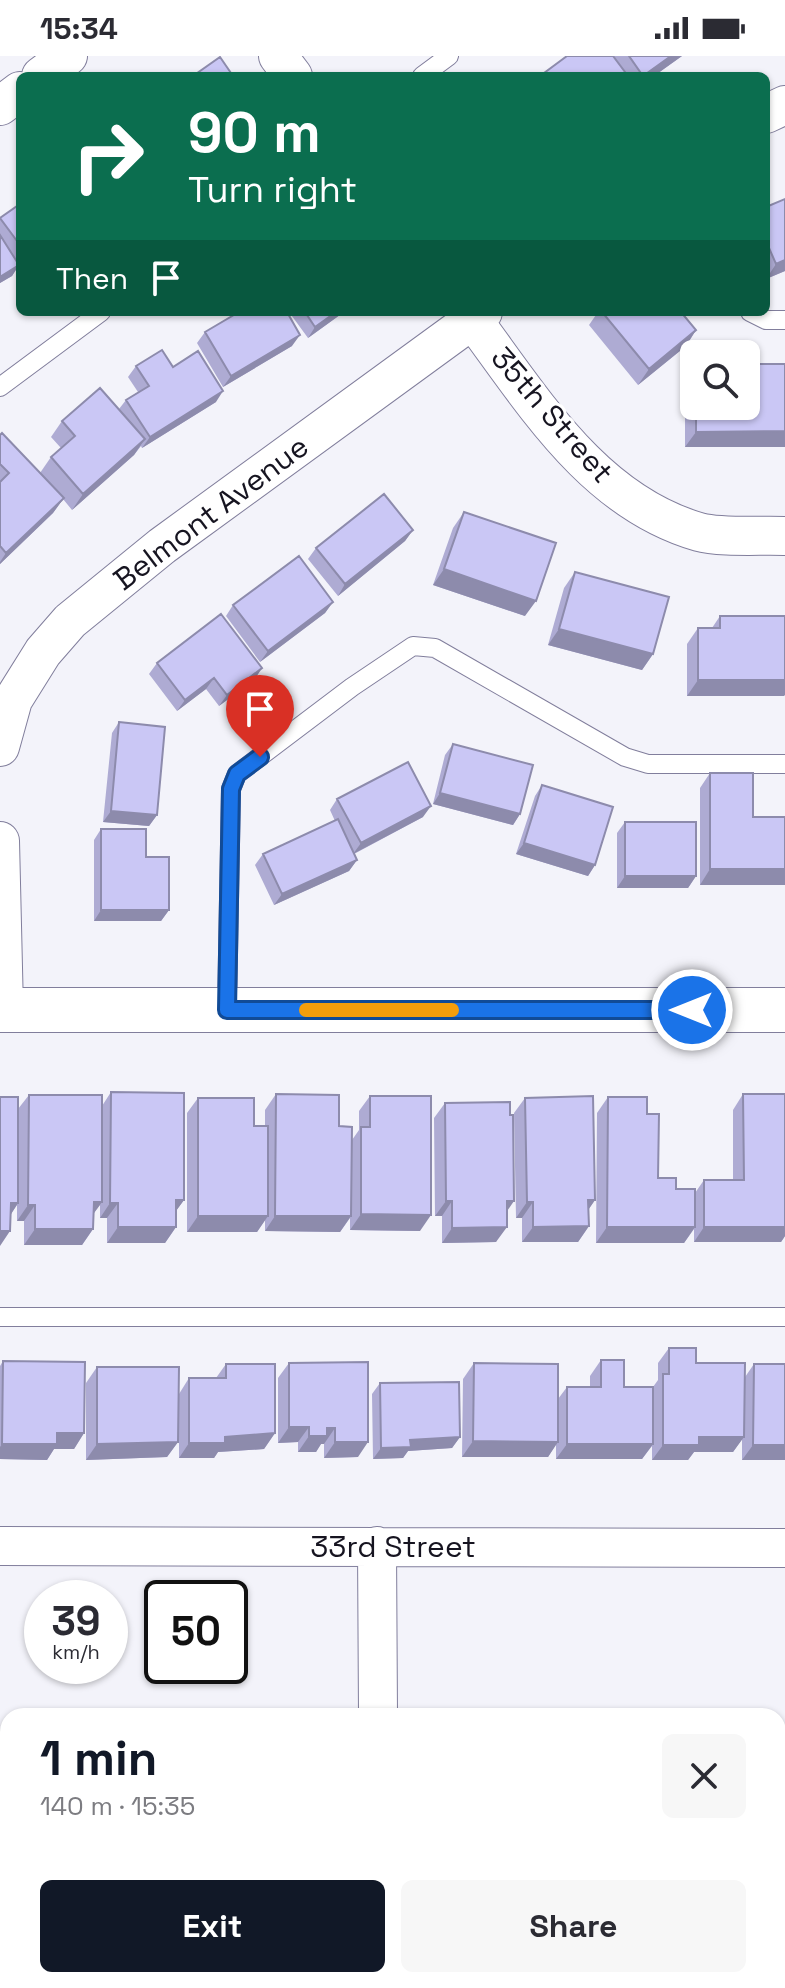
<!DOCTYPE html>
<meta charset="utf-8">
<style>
body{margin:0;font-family:"Space Grotesk",sans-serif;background:#f7f7f7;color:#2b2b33;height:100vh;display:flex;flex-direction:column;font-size:30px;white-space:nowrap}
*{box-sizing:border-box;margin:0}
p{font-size:26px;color:#7c7c81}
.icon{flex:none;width:44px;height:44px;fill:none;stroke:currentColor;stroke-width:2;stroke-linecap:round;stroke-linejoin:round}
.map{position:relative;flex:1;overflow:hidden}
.sheet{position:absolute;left:0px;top:1652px;width:786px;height:280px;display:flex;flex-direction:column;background:#fff;border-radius:24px 24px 0 0;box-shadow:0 2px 6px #0004}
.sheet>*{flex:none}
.guide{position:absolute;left:16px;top:16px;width:754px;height:244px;border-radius:12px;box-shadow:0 2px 6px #0004;background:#0b6e4f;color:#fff;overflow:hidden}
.tools{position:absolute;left:680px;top:284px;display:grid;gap:16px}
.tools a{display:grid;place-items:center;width:80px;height:80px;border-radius:12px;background:#fff;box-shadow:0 2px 6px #0004;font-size:40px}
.speed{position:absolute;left:24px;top:1524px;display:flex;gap:16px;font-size:40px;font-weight:700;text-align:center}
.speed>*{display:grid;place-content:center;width:104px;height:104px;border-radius:50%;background:#fff;box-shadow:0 2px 6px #0004;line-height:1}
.speed small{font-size:20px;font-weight:400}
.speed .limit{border:4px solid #111;border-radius:12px;background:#fff;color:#111}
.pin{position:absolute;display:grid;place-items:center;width:68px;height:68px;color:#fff;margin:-82px -34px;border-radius:50% 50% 50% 0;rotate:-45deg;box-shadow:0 0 8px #0007}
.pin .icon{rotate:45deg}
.me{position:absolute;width:88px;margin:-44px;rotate:270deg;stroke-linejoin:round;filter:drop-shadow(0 0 6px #0008)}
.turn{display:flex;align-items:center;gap:28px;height:168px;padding:0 40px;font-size:36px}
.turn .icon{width:104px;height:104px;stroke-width:2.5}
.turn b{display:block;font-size:56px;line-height:68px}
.then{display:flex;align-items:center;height:76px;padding:0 40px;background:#0003;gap:16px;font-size:30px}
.round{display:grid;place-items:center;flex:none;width:84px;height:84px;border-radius:12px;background:#f7f7f7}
.overview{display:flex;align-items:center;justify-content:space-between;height:136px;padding:0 40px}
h1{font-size:48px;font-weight:600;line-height:60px;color:#111827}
.cta{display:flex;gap:16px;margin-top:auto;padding:16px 40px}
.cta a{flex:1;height:92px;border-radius:12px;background:#111827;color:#fff;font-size:32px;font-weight:600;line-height:92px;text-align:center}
.cta a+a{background:#f7f7f7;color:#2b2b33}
.status{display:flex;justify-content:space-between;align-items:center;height:56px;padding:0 40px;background:#fff;direction:ltr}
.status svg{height:22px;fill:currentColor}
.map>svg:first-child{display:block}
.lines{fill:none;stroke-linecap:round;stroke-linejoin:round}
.service-casing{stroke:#817e9c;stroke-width:20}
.minor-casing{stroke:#817e9c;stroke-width:40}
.secondary-casing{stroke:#817e9c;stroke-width:46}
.service{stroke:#fff;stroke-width:18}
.minor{stroke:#fff;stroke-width:38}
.secondary{stroke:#fff;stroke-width:44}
.wall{fill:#aeabd3}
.shaded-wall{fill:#8d8bac}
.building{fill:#cac7f5;stroke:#8d8bac;stroke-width:2}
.route-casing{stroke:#114b97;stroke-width:20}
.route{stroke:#1a73e8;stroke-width:14}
.slow{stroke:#f59e0b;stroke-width:14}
.labels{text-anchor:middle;stroke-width:6;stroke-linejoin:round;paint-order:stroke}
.street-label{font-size:30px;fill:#161420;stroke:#fff}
</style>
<div class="status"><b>15:34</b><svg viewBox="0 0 49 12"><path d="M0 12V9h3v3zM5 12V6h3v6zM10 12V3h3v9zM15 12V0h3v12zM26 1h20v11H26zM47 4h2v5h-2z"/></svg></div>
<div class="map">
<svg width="785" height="1932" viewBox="0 0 785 1932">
<rect width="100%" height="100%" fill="#f3f3fa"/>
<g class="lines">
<defs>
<path id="service" d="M422,20l27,-20
M750,256l16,8h19
M0,331l101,-75
M227,954l4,-221 6,-15 115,-87 61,-41 22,2 190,109 23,7h137
M0,1261h785
M778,1725h7
M0,1727h8"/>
<path id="minor" d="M278,0l15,20
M41,20l27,-20
M0,50l20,-15
M766,58l19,-9
M467,256c64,85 124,189 232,220 21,6 63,3 86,4
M0,691l13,-47 30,-48 27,-31 92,-75 321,-234
M0,785l4,169
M0,1490l785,2
M377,1490l1,170
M379,1924v8"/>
<path id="secondary" d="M0,954h785"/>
</defs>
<!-- service casing -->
<use href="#service" class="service-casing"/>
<!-- minor casing -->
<use href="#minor" class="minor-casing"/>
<!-- secondary casing -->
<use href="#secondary" class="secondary-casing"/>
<!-- service -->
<use href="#service" class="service"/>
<!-- minor -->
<use href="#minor" class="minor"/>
<!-- secondary -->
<use href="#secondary" class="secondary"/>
</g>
<!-- wall -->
<path class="wall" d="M567,0h115l-28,20h-114z
M785,143v72l-19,8v-72z
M20,148v62l-1,-1 -7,11 -12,7v-64z
M289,256h55l-36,26z
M598,256h90l-4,3 12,15 -10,16 -48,39 -49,-60z
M205,276l87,14 -69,41 -26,-44z
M785,308v83h-100v-67l9,-14v40h52z
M136,310l37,1 43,35 -74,46 -1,-2 -7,9 -62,55 -9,-11 -10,14 -53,51v-129l40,38 11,-16 10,-9 -10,-11 11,-16 57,-12 7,-9 12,-8 -10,-15z
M464,456l61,104 -92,-31 20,-57z
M413,474l-8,11 -67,55 -30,-37 8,-11z
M575,516l78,82 -11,16 -94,-25 16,-57z
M333,546l-8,11 -65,49 -34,-46 7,-11z
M720,560l64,80h-97v-52l11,-16h14z
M157,607l98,16 -36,27 -13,-17 -29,22 -28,-37z
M119,666l38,93 -8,11 -46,-4 9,-89z
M453,688l67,70 -7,11 -80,-21 12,-49z
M710,717l75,112h-85v-97z
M542,729l53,80 -7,11 -72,-22 19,-58z
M337,743l86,18 -69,37 3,6 -8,11 -75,34 -19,-40 8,-11 72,-33 -5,-11z
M625,766l71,54 -8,12h-71v-55z
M101,773l68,81 -8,11h-67v-81z
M111,1036l73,108 -8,11v16l-11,16h-58v-25h-7v-13l-6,8 -1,16 -11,16h-58v-24h-7v-16l-7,10 8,-106 11,-14 73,11z
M276,1038l63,32 13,14 7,-10v-19l11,-15 50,135 -70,-1v-12l-10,14 -75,-1v-11l-8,12h-70v-119l11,-15 56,28h11v-16z
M743,1038h42v142l-4,6h-87v-13l-10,14h-88l1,-130 11,-16 39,17 11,64 18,11 19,4 9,-13h29v-70z
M525,1042l70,102 -7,10 1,16 -11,16h-56v-24h-6l-2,-105z
M445,1047l62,108 -11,31 -54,1v-27h-7l-1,-98z
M669,1292l27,15 49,14 9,-13 31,96h-43v-21l-9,13h-39l-6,8h-36v-14l-10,13h-86v-15l-8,13h-86l1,-78 11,-16 84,36 9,-12h23v-11l11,-16 23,27h29l5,-7v-17z
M3,1305l81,72 -10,16h-20l-7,11 -47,-1v-93z
M289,1307l69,94 -34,1v-14h-3l-5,8h-18v-10l-20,1v-65z
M226,1308l49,69 -11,16 -46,3 -4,6h-35v-57l-1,41 -11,15 -81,3v-77l11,-16 82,27 10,-16h27z
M380,1327l80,54 -8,11 -44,3 -5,7 -30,1 -1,-65z"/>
<!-- shaded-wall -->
<path class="shaded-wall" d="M671,0h11l-28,20h-11z
M785,204v11l-19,8 10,-15z
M19,209l-7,11 -12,7v-6z
M336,256h8l-36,26 7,-11z
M696,274l-10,16 -48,39 11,-16z
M300,279l-8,11 -69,41 8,-11z
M223,335l-7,11 -74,46 8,-11z
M785,375v16h-100l11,-15z
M145,383l-11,16 -62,55 11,-16z
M64,442l-11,15 -53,51v-2l6,-9z
M413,474l-8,11 -67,55 7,-12z
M444,513l92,32 -11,15 -92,-31z
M333,546l-8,11 -65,49 8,-11z
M559,573l94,25 -11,16 -94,-25z
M262,612l-7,11 -36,27 8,-11z
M214,622l-8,11 -29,22 8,-11z
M698,624h87v15l-1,1h-97z
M440,737l80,21 -7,11 -80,-21z
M431,750l-8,11 -70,37 8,-11z
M111,755l46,4 -8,11 -46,-4z
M524,787l71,22 -7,11 -72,-22z
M357,804l-8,11 -75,34 8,-11z
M710,813h75v16h-85z
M625,820h71l-8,12h-71z
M101,854h68l-8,11h-67z
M176,1144h8l-11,15z
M588,1144h7l-11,16z
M446,1145h6l-10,15h-7z
M507,1145h7l-11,16z
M94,1146h8l-11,15z
M527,1146h6l-11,16h-6z
M11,1147h7l-10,16z
M110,1147h8l-11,15h-7z
M28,1149h7l-11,16h-7z
M361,1158l70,1 -11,16 -70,-1z
M198,1160h70l-11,16h-70z
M275,1160h76l-11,16 -75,-1z
M589,1170l-11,16h-56l11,-15z
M118,1171h58l-11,16h-58z
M507,1171l-11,15 -54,1 10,-15z
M607,1171h88l-11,16h-88z
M704,1171h81v9l-4,6h-87z
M35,1173h58l-11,16h-58z
M0,1175h10l-10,15z
M289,1371h20l-11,15 -20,1z
M327,1372h8l-11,16h-3l-5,8h-18l11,-16z
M57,1377h27l-10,16h-20l-7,11 -47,-1v-12l2,-3z
M275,1377l-11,16 -46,3 -4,6h-35l10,-15 36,-6z
M460,1381l-8,11 -44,3 -5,7 -30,1 8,-11 29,-8z
M699,1381h45l-11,15h-39l-6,8h-36l11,-15z
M473,1385l85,1 -10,15h-86z
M178,1386l-11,15 -81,3 11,-16z
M335,1386h33l-10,15 -34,1z
M567,1388h86l-11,15h-86z
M753,1389h32v15h-43z"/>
<!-- building -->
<path class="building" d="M567,0h46l15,20h-88z
M629,0h42l-28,20z
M220,1l13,19h-40z
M785,143v61l-9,4 -10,-23v-34z
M20,148v41l-20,-27z
M0,179l19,30 -19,12z
M239,256h48l13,23 -69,41 -26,-44z
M305,256h31l-21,15z
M602,256h79l15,18 -47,39z
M162,294l11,17 25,-16 25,40 -73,46 -24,-37 23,-14 -13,-20z
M746,308h39v67l-89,1v-26h50z
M100,332l45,51 -62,55 -32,-37 24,-21 -13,-15z
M2,377l62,65 -58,55 -6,-7v-64l9,-9 -9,-9v-29z
M384,438l29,36 -68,54 -29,-36z
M464,456l92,31 -20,58 -92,-32z
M299,500l34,46 -65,49 -35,-46z
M575,516l94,25 -16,57 -94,-25z
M221,558l41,54 -35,27 -13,-17 -29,22 -28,-37z
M720,560h65v64h-87v-52h22z
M119,666l46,5 -8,88 -46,-4z
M453,688l80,21 -13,49 -80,-21z
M408,706l23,44 -70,37 -24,-44z
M710,717h43v44h32v52h-75z
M542,729l71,22 -18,58 -71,-22z
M338,763l19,41 -75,34 -19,-40z
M625,766h71v54h-71z
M101,773h45v28h23v53h-68z
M111,1036l73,1v107h-8v27h-58v-24h-8z
M276,1038l63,1v31l13,1 -1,89h-76z
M743,1038h42v133h-81v-47h40z
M29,1039h73v107h-8l-1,27h-58v-24h-7z
M370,1040h61v119l-70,-1v-87h9z
M593,1040l2,104h-7l1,26 -56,1v-25h-6l-2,-104z
M0,1041h18v106h-7l-1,28h-10z
M608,1041h39v17h12l-1,64h18v11h19v38h-88z
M198,1042h56v28h14v90h-70z
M510,1046v13h3l1,86h-7v26l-55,1v-27h-6l-1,-98z
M669,1292h27v15h49l-1,74h-45v8h-36v-71h6z
M601,1304h23v27h29v57h-86v-57h34z
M3,1305l82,1 -1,71h-27v11h-55z
M368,1306v80h-33v-14h-8v8h-18v-9h-20v-64z
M474,1307l84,1v78l-85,-1z
M226,1308h49v69l-50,4v6h-36v-65h37z
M754,1308h31v81h-32z
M97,1311h82l-1,75 -81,2z
M459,1326l1,55 -50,3 1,7 -30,1 -1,-65z"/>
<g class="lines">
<defs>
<path id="route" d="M260,701l-23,17 -6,15 -4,221h465"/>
</defs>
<!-- route casing -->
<use href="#route" class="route-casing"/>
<!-- route -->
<use href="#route" class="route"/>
<!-- slow -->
<path class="slow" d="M306,954h146"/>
</g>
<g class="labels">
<!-- street labels -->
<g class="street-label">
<text transform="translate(552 359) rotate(49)" y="10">35th Street</text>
<text transform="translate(211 457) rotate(-37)" y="10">Belmont Avenue</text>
<text x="393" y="1501">33rd Street</text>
</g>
</g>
</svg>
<div class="tools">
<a><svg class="icon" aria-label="search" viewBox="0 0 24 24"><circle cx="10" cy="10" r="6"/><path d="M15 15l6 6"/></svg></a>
</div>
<div class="speed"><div>39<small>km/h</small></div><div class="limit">50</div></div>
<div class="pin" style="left:260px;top:701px;background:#d93025"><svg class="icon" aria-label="arrive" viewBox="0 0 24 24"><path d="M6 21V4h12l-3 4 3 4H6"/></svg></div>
<svg class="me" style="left:692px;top:954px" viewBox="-20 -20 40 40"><circle r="17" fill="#1a73e8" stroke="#fff" stroke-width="3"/><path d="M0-11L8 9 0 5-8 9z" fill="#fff"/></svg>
<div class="guide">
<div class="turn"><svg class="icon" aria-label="right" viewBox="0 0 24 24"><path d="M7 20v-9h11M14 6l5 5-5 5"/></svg><div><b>90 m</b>Turn right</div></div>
<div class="then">Then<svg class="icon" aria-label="arrive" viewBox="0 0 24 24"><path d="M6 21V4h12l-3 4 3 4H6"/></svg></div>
</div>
<section class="sheet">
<div class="overview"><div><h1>1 min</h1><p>140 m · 15:35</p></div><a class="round"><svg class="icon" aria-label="close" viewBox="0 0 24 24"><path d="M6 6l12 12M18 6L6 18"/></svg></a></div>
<div class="cta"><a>Exit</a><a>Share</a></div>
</section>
</div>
